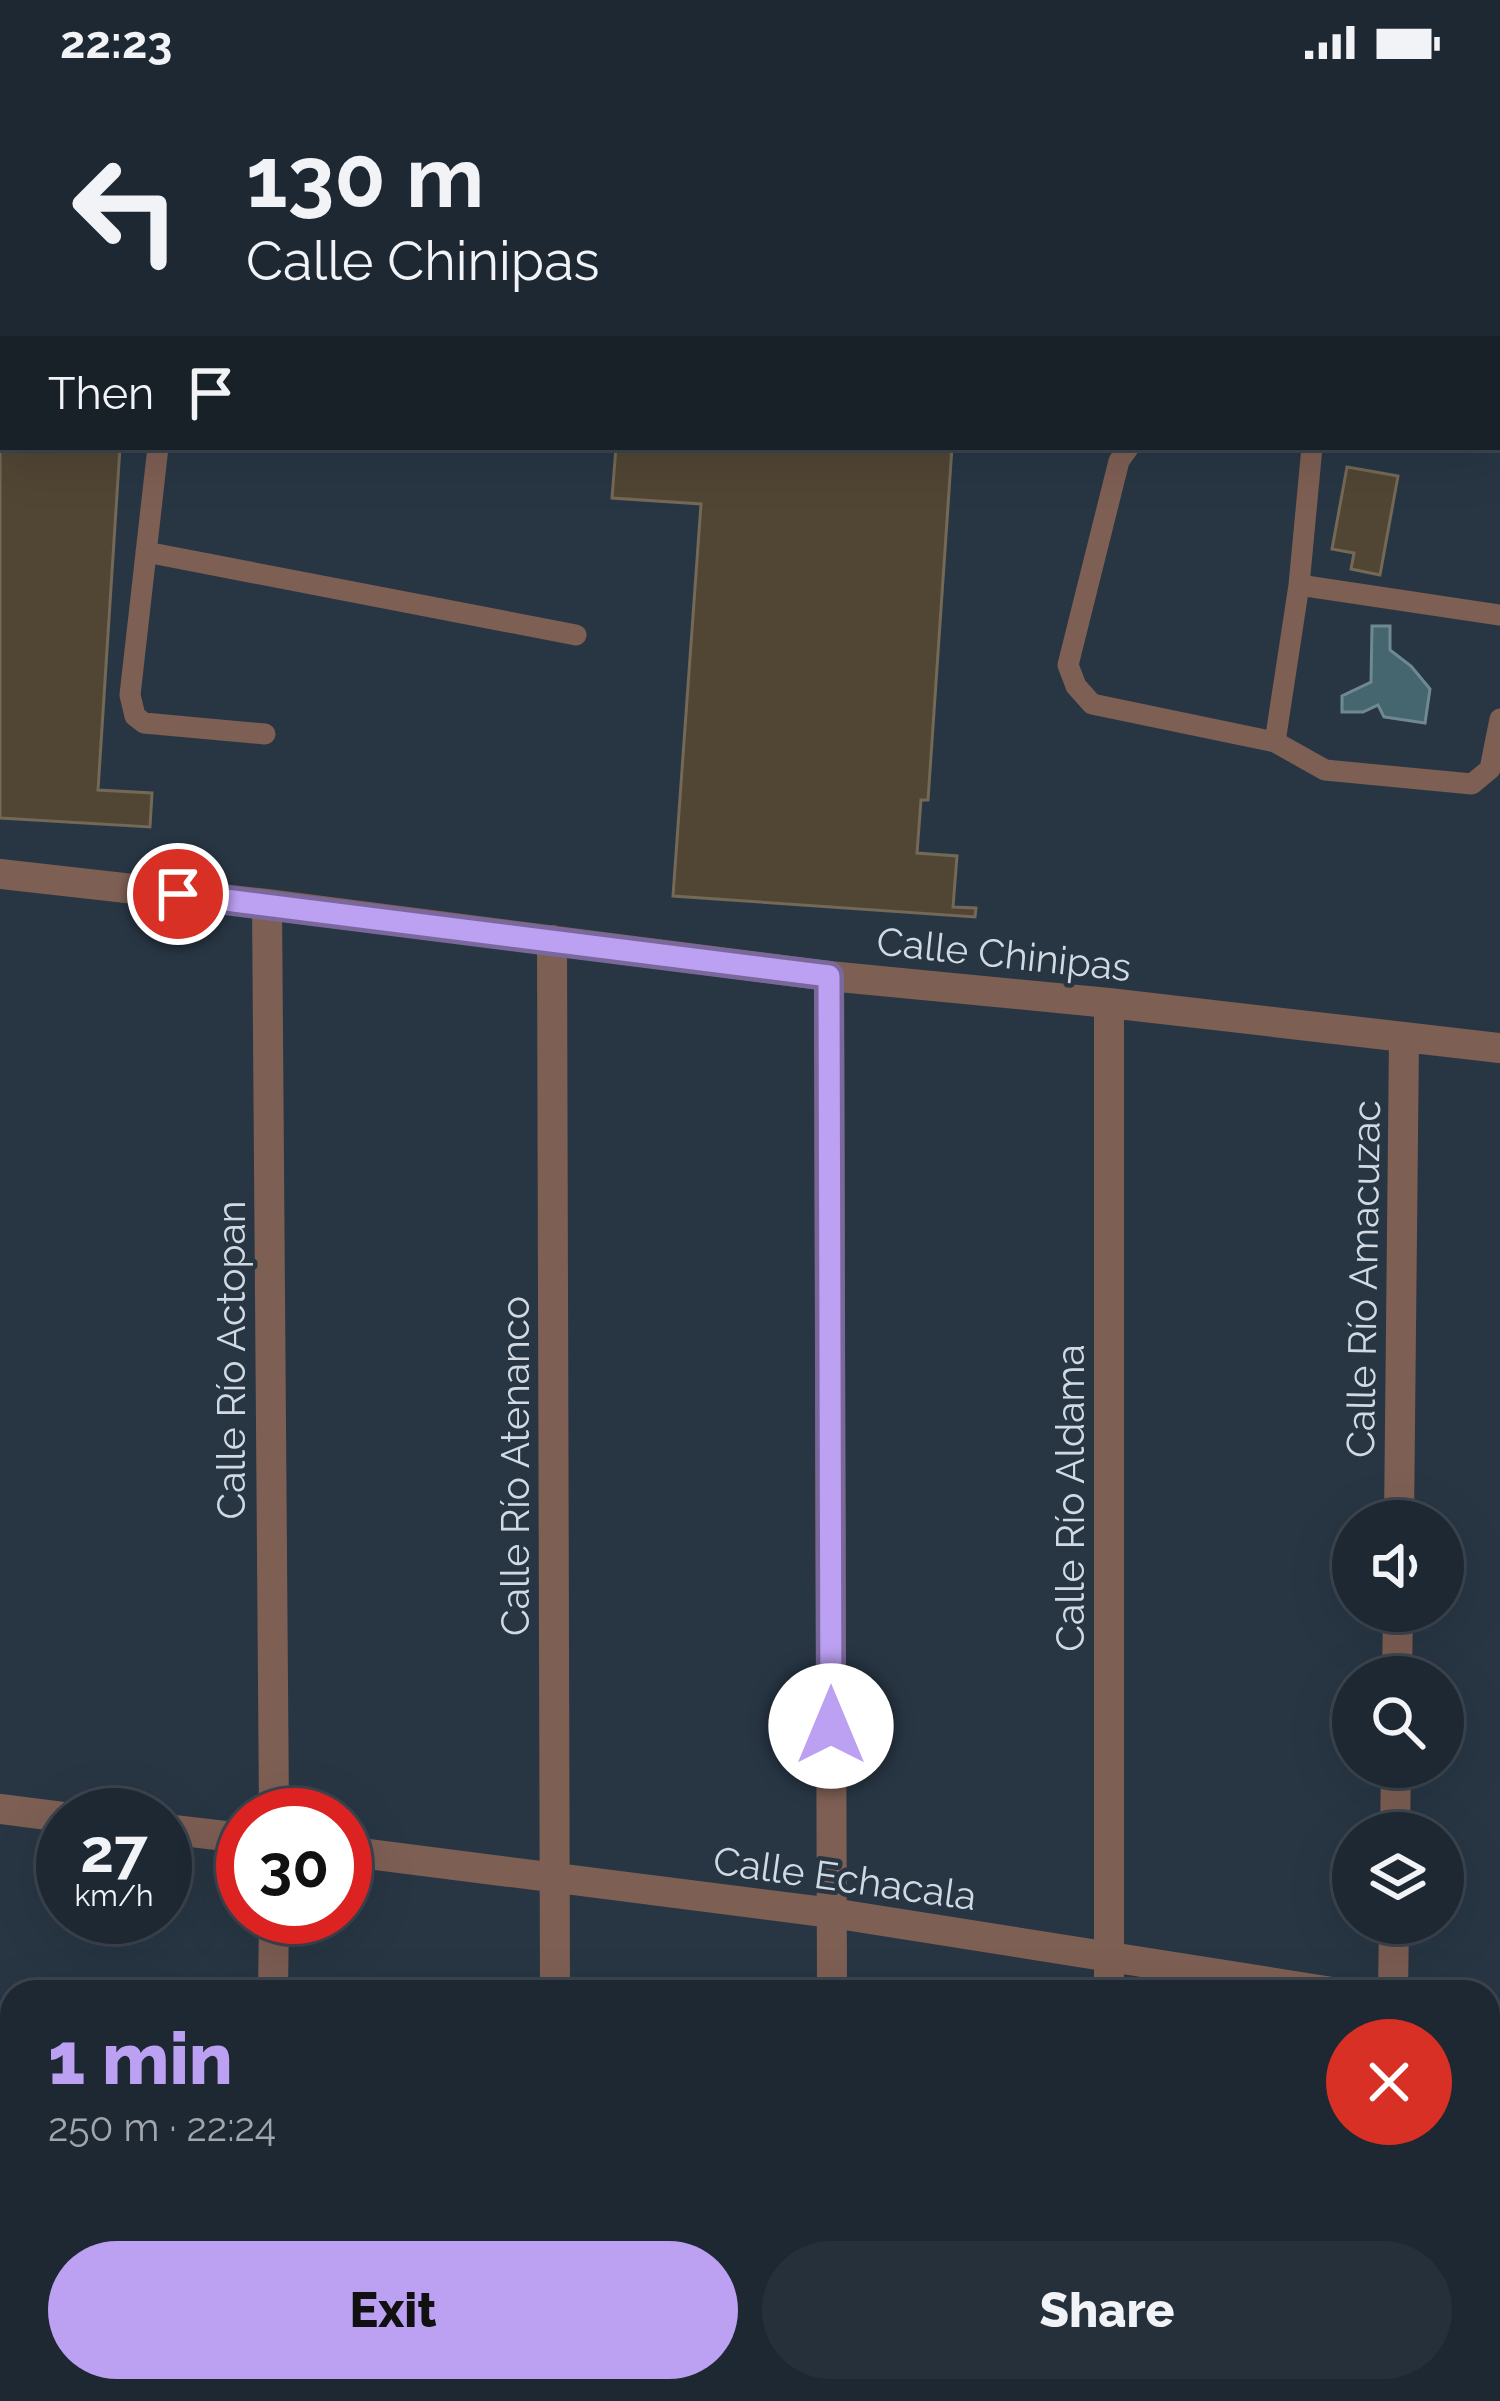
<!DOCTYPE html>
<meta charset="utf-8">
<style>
body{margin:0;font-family:Raleway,sans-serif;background:#26303b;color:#f1f3f6;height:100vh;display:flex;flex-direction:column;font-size:45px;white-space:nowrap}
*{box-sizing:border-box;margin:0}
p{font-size:39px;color:#a1a6ac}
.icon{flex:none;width:66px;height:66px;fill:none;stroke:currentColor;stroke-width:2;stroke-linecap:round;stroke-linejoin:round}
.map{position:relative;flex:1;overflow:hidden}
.details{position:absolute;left:0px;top:1896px;width:1500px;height:423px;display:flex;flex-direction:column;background:#1e2833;border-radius:36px 36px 0 0;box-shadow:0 12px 48px #0002,0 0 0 3px #3c444e}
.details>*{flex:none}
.banner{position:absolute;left:0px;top:0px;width:1500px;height:366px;box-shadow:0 12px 48px #0002,0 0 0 3px #3c444e;background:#1e2833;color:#f1f3f6;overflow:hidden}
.controls{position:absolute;left:1332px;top:1416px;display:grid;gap:24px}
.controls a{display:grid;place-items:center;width:132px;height:132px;border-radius:50%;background:#1e2833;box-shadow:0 12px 48px #0002,0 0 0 3px #3c444e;font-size:60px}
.speed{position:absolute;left:36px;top:1704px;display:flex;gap:24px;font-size:60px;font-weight:700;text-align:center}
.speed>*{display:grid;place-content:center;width:156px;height:156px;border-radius:50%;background:#1e2833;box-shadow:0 12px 48px #0002,0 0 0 3px #3c444e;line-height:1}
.speed small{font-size:30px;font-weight:400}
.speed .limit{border:18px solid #d22;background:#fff;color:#111}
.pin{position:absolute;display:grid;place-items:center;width:102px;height:102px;color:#fff;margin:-51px;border:6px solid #fff;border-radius:50%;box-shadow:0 3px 12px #0007}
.me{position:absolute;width:132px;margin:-66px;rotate:0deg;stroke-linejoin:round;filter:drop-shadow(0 0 9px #0008)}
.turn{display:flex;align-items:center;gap:42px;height:252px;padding:0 48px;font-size:54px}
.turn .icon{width:156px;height:156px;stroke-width:2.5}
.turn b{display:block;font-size:84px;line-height:102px}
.then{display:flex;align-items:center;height:114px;padding:0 48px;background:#0003;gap:24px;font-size:45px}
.round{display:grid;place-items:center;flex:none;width:126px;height:126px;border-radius:63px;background:#26303b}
.head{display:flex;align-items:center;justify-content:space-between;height:204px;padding:0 48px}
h1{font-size:72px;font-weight:800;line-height:90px;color:#bca0f2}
.primary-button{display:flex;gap:24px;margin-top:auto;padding:24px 48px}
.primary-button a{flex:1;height:138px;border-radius:72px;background:#bca0f2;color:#111;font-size:48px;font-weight:800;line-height:138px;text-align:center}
.primary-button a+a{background:#26303b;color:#f1f3f6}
.status{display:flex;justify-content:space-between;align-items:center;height:84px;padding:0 60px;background:#1e2833;direction:ltr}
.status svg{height:33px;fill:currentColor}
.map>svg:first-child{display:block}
.green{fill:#465846}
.water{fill:#45666e;stroke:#6f8991;stroke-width:3}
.building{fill:#514634;stroke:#746856;stroke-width:3}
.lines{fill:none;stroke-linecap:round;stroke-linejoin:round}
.lane{stroke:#7e5f54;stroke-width:21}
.street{stroke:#7e5f54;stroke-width:30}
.route-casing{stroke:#7a689d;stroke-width:30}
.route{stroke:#bca0f2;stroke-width:21}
.labels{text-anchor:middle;stroke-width:9;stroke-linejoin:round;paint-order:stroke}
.street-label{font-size:39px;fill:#d1dae3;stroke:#283644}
</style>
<div class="status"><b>22:23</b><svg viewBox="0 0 49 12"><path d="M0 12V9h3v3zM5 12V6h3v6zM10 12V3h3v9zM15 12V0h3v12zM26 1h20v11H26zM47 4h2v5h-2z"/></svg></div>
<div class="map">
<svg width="1500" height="2317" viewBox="0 0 1500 2317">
<rect width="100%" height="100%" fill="#283644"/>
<!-- green -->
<path class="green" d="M25,2307h207v10h-207z"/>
<!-- water -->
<path class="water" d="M1372,542h18v24l21,16 19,23 -5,34 -41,-6 -6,-12 -15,7h-21v-16l29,-14z"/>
<!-- building -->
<path class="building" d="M0,215l3,1v147h117l-22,343 54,3 -2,34 -150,-9z
M616,363h336l-24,353h-7l-4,53 40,3 -4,51 23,1 -1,9 -302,-21 28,-392 -89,-6z
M1347,383l51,9 -18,99 -29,-6 3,-16 -22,-4z"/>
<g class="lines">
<!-- lane -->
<path class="lane" d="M158,363l-28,248 5,21 9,7 121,11
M1129,363l-10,14 -51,204 8,21 16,18 183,38 50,28 147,14 18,-15 10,-50
M146,468l430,83
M1299,501l201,30
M1275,658l24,-157 13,-138"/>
<!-- street -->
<path class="street" d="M40,0l9,3
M100,3l1,-3
M375,3l1,-3
M597,3v-3
M880,3v-3
M1165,3l1,-3
M1497,130l3,-1
M0,193l3,1
M1497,297l3,1
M0,790l267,30 562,72 280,27 391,45
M267,820l7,911
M552,856l3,1052
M829,892l3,1016
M1109,919v989
M1399,1437l5,-483
M1397,1593l1,-66
M0,1725l63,8
M165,1745l78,9
M1395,1749l1,-66
M345,1767l487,62 500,79
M273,1908l1,-75
M1393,1908l1,-69
M1488,1931l12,2
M832,2307v10
M1445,2307l26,10
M269,2317v-10
M555,2317v-10
M1109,2317v-10"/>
</g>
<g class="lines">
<defs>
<path id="route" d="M178,810l651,82 2,750"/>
</defs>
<!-- route casing -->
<use href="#route" class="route-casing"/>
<!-- route -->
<use href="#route" class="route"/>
</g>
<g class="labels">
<!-- street labels -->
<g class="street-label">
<text transform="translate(1004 870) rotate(6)" y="14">Calle Chinipas</text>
<text transform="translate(1363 1195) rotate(-89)" y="14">Calle Río Amacuzac</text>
<text transform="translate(231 1276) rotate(-90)" y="14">Calle Río Actopan</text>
<text transform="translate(515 1382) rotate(-90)" y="14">Calle Río Atenanco</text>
<text transform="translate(1070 1414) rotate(-90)" y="14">Calle Río Aldama</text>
<text transform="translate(845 1794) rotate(8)" y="14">Calle Echacala</text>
</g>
</g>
</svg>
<div class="controls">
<a><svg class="icon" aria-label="sound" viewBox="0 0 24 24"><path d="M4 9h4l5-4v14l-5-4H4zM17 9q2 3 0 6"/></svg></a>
<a><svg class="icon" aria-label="search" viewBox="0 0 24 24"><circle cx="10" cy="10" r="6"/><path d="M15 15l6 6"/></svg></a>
<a><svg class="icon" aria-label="layers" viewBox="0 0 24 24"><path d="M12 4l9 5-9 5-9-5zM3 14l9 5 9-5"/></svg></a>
</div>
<div class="speed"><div>27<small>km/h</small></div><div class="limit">30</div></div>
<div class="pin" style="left:178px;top:810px;background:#d93025"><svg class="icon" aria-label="arrive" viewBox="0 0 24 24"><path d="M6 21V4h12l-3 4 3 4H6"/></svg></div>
<svg class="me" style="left:831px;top:1642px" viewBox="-20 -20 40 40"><circle r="19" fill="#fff"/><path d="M0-13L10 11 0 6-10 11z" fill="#bca0f2"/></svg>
<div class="banner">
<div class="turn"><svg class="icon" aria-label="left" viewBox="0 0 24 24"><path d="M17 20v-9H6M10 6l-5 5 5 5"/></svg><div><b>130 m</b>Calle Chinipas</div></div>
<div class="then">Then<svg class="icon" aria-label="arrive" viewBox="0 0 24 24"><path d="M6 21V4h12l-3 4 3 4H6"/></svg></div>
</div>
<section class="details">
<div class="head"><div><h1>1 min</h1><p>250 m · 22:24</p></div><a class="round" style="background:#d93025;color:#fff"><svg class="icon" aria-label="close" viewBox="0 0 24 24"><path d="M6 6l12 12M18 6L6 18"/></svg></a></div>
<div class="primary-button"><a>Exit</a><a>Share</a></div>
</section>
</div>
